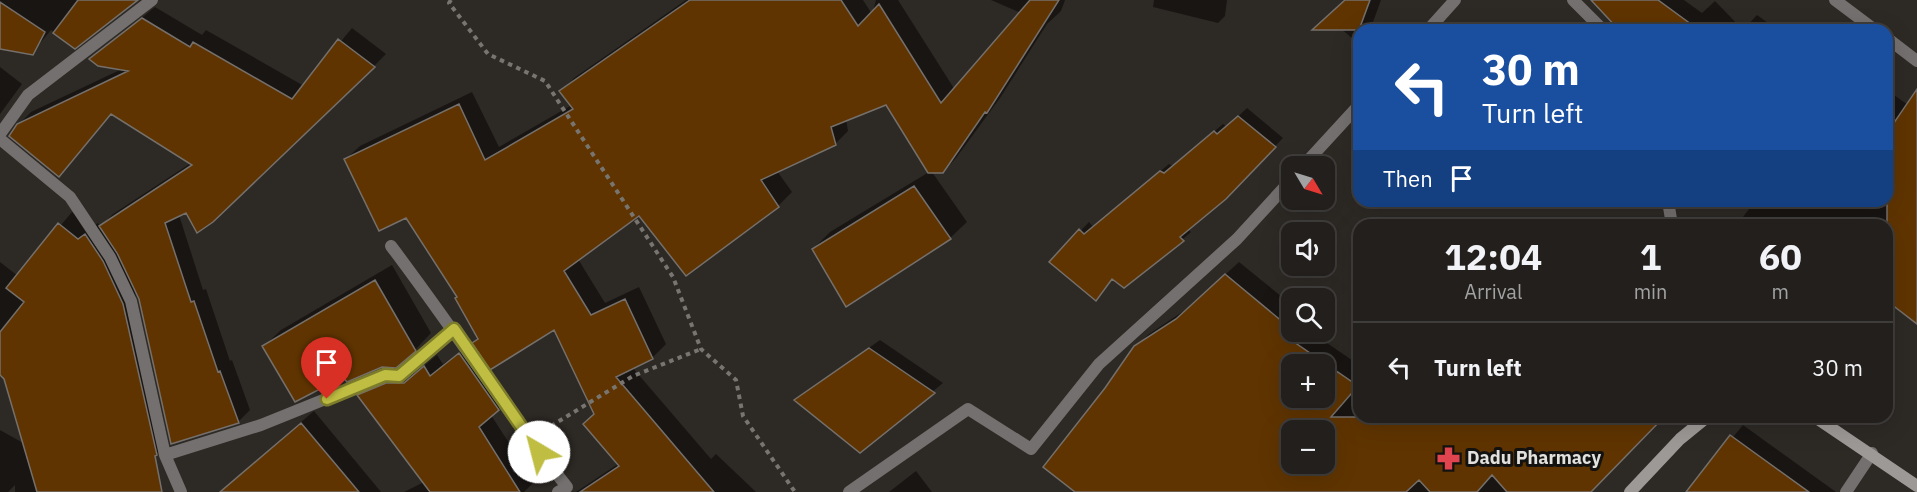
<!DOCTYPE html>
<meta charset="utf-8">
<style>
body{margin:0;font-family:"IBM Plex Sans",sans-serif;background:#2e2c29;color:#f1f3f6;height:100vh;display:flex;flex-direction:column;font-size:22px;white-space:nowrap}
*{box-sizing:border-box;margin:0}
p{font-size:20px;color:#a2a2a3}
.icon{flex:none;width:33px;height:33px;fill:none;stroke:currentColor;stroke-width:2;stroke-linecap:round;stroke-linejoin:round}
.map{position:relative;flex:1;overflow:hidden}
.side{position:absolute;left:1353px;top:219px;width:540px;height:204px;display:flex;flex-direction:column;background:#221f1c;border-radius:18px;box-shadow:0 6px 24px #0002,0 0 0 2px #3f3d3b}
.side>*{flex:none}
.banner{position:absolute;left:1353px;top:24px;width:540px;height:183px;border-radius:18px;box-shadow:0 6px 24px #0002,0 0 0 2px #3f3d3b;background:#1a4fa0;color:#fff;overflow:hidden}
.needle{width:39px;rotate:128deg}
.buttons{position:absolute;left:1281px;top:156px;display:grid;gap:12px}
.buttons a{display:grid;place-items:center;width:54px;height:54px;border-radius:12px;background:#221f1c;box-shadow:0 6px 24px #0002,0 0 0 2px #3f3d3b;font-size:30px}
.pin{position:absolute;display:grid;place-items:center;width:51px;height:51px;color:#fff;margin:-62px -26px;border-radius:50% 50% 50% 0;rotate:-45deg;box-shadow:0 0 6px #0007}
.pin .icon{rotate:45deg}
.me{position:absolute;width:66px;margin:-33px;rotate:323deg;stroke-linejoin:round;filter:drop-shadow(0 0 4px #0008)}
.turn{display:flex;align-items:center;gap:21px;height:126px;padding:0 30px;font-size:27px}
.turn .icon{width:78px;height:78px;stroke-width:2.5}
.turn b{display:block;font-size:42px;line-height:51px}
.then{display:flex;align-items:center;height:57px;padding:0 30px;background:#0003;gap:12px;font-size:22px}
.eta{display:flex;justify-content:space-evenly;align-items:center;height:102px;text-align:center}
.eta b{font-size:36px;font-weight:700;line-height:42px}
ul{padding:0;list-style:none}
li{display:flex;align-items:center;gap:18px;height:90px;padding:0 30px;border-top:2px solid #3f3d3b}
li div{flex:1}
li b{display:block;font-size:22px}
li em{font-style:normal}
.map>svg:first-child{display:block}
.shadow{fill:#0007;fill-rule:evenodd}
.building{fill:#5f3401;stroke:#75706c;stroke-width:1.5;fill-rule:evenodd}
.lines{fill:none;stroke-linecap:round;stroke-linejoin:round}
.path{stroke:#787571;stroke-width:4;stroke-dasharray:4.5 4.5;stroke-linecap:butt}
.lane{stroke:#73706f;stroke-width:12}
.street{stroke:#73706f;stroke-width:12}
.secondary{stroke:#9d9997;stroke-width:12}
.route-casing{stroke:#7c7c2b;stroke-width:15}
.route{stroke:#bfbe42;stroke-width:10}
.labels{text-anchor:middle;stroke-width:6;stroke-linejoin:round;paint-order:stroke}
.poi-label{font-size:18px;font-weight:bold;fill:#e3e1de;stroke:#141210;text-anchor:start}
</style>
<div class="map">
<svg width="1917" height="492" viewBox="0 0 1917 492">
<rect width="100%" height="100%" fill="#2d2925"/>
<!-- shadow -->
<path class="shadow" d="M0,0h136l-61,47 -24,-17 -19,23 -32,-6z
M686,0h177l9,14 4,-14h22l57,90 66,-77 -30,-13h74l-4,11 -14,13 -47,74 -44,60 -13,14h-11l35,50 -17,16 -137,11 17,-17 99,-60 -42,-69 -41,16 2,12 -13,13 -58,27 15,21 -14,14 -92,68 -46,-60 -62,45 27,44 34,-16 27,57 -14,14 -20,9 79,92 5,-5 40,38h-180l57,-38 -78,-126 -65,40 20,29 -19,18 43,67 -10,10h-120l20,-10 -65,-87 12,-12 29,-12h18l19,-16 6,9 36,-26 -20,-42 -52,-80 -61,-57 14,-13 112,-54 27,55 73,-42 -11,-14 13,-13z
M1154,0h73l-2,16 -7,7 -65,-16z
M1345,0h36l-8,22 -9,8h-5v5l-5,5 -26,-23z
M1611,0h73l18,13 13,-12 28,29 14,-15 21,15h-157z
M155,7l47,28 4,-5 98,56 48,-58 34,26 -12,12 -195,149 24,75 3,-1 24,72 2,-1 18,50 -12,12 -104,-134 34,154 -12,12 -97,38h-44v-7l-7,7h-8v-62l25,14 -19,-66 -6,-5v-111l18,14 54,-64 19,16 7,-5 2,4 13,-13 78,-51 -79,-50 -53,62 -41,-50 13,-13 91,-43 -31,-10z
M0,67l22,17 -22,30z
M1887,90l21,15 9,-13v230l-30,-23v-74h-150l18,-24h132z
M1247,108l36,30 -58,60 -37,31 3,3 -8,7 -59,47 -11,-8 -17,21 -45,-37 38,-40 4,5 76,-63 4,2 50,-42 4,3z
M1239,262l53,43v27h19l48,33v52h303l-72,75h-513l29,-103 29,-42 14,-13 42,-28zM1292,364h32v34h-32zM1292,430h32v34h-32z
M392,265l39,68 -16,17 -33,16 -118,-20 17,-16z
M880,340l63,43 -83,68 -63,-51z
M314,411l67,81h-143l8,-23z
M1743,425l93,67h-148z
M916,471l16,21h-43z"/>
<!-- building -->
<path class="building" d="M78,0h60l-63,49 -22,-16z
M690,0h151l17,26 21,-22 62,99 89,-103h29l-72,113 -2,-1 -42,61h-15l-42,-68 -55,22 5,18 -75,35 18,27 -93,69 -47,-60 -75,55 27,44 34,-16 28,60 -37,18 98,115h-134l39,-26 -36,-42 11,-10 -40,-84 -64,40 -18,-27 6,-4 -23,-41 2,-1 -51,-79 -27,13 -35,-72 115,-55 26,56 88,-51 -14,-18z
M1345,0h25l-11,30h-47z
M1591,0h67l41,30h-80z
M0,2l45,30 -12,23 -33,-6z
M142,18l48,29 3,-5 99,57 46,-60 37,28 -162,155 -16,11 -11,-20 -21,10 26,79 3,-1 24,71 2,-1 19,52 -68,21 -32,-145 -22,-46 -18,-27 93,-61 -81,-51 -52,63 -50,-41 8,-12 111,-53 -30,-5 -9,-7z
M1917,89v235l-30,-23v-168z
M1238,116l38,31 -50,52 -46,38 4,4 -60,47 -12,-9 -16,22 -47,-39 30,-33 5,5 76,-63 4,2 50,-42 3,3z
M914,186l37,53 -105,68 -34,-58z
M58,223l20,16 7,-5 18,27 20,43 34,151 -2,1 7,36h-125l-33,-113 -4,-4v-43l24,-30 -18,-14z
M1225,274l65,54 -9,5 77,53 -27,31h333l-73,75h-84l-15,-17 -15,17h-47l-11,-12 -13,12h-331l-32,-25 62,-79 29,-42 42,-27zM1292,364h32v34h-32zM1292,430h32v34h-32z
M375,280l41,71 -20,17 -14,-1 -35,15 -4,-5 -48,25 -33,-56z
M869,348l66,45 -75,60 -66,-53z
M459,353l40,57 -20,17 41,65h-90l-73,-97 29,-12h18l20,-17 6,10z
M301,423l58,69h-139z
M1730,435l79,57h-123z"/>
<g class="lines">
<!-- path -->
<path class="path" d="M451,0l-2,3 39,51 57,27 128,196 28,72 35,31 7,36 52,76
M551,426l82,-50 68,-27"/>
<!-- lane -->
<path class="lane" d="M1846,492l26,-39"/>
<!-- street -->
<path class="street" d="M1573,0l30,30
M1835,0l40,30
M1428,30l27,-30
M1887,38l30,23
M0,134l28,-39 124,-95
M0,139l70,58 40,60 21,44 34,154 16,37
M1303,166l56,-61
M1668,201l4,24
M391,246c60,79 114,163 176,241l-9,5
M165,455l96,-30 124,-50 14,1 55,-47
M849,492l119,-83 63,40 68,-85 138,-125 55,-60"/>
<!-- secondary -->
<path class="secondary" d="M1815,417l102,69
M1630,492l50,-53 27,-22"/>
</g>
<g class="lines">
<defs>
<path id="route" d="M327,399l58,-24 14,1 55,-47 85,123"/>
</defs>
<!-- route casing -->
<use href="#route" class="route-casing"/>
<!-- route -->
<use href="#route" class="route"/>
</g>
<!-- icons -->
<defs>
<symbol id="pharmacy-bare" viewBox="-9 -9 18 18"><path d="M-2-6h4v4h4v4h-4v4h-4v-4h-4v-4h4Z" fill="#e0444e" stroke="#141210" stroke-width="2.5" paint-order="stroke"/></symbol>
</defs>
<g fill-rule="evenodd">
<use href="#pharmacy-bare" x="1432" y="442" width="33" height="33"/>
</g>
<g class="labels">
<!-- poi labels -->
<g class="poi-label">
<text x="1467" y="464">Dadu Pharmacy</text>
</g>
</g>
</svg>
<div class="buttons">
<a><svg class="needle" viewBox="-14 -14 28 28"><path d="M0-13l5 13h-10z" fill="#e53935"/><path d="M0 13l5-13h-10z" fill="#a2a2a3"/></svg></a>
<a><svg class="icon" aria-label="sound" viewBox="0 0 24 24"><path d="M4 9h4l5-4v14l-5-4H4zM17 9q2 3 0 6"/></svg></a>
<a><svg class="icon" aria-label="search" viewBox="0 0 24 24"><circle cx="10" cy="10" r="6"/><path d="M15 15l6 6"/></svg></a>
<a>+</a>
<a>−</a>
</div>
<div class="pin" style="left:327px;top:399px;background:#d93025"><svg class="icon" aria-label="arrive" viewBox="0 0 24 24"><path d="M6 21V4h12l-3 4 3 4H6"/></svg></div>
<svg class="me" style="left:539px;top:452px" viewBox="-20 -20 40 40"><circle r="19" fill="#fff"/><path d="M0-13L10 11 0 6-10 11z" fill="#bfbe42"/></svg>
<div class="banner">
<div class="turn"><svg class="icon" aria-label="left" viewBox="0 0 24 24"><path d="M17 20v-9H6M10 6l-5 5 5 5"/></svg><div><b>30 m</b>Turn left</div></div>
<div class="then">Then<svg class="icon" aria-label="arrive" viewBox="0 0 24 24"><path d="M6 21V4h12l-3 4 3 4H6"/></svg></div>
</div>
<section class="side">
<div class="eta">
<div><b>12:04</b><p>Arrival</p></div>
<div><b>1</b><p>min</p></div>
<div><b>60</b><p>m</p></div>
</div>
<ul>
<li><svg class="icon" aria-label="left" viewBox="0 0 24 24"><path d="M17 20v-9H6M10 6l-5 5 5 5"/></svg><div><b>Turn left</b></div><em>30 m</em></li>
</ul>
</section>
</div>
